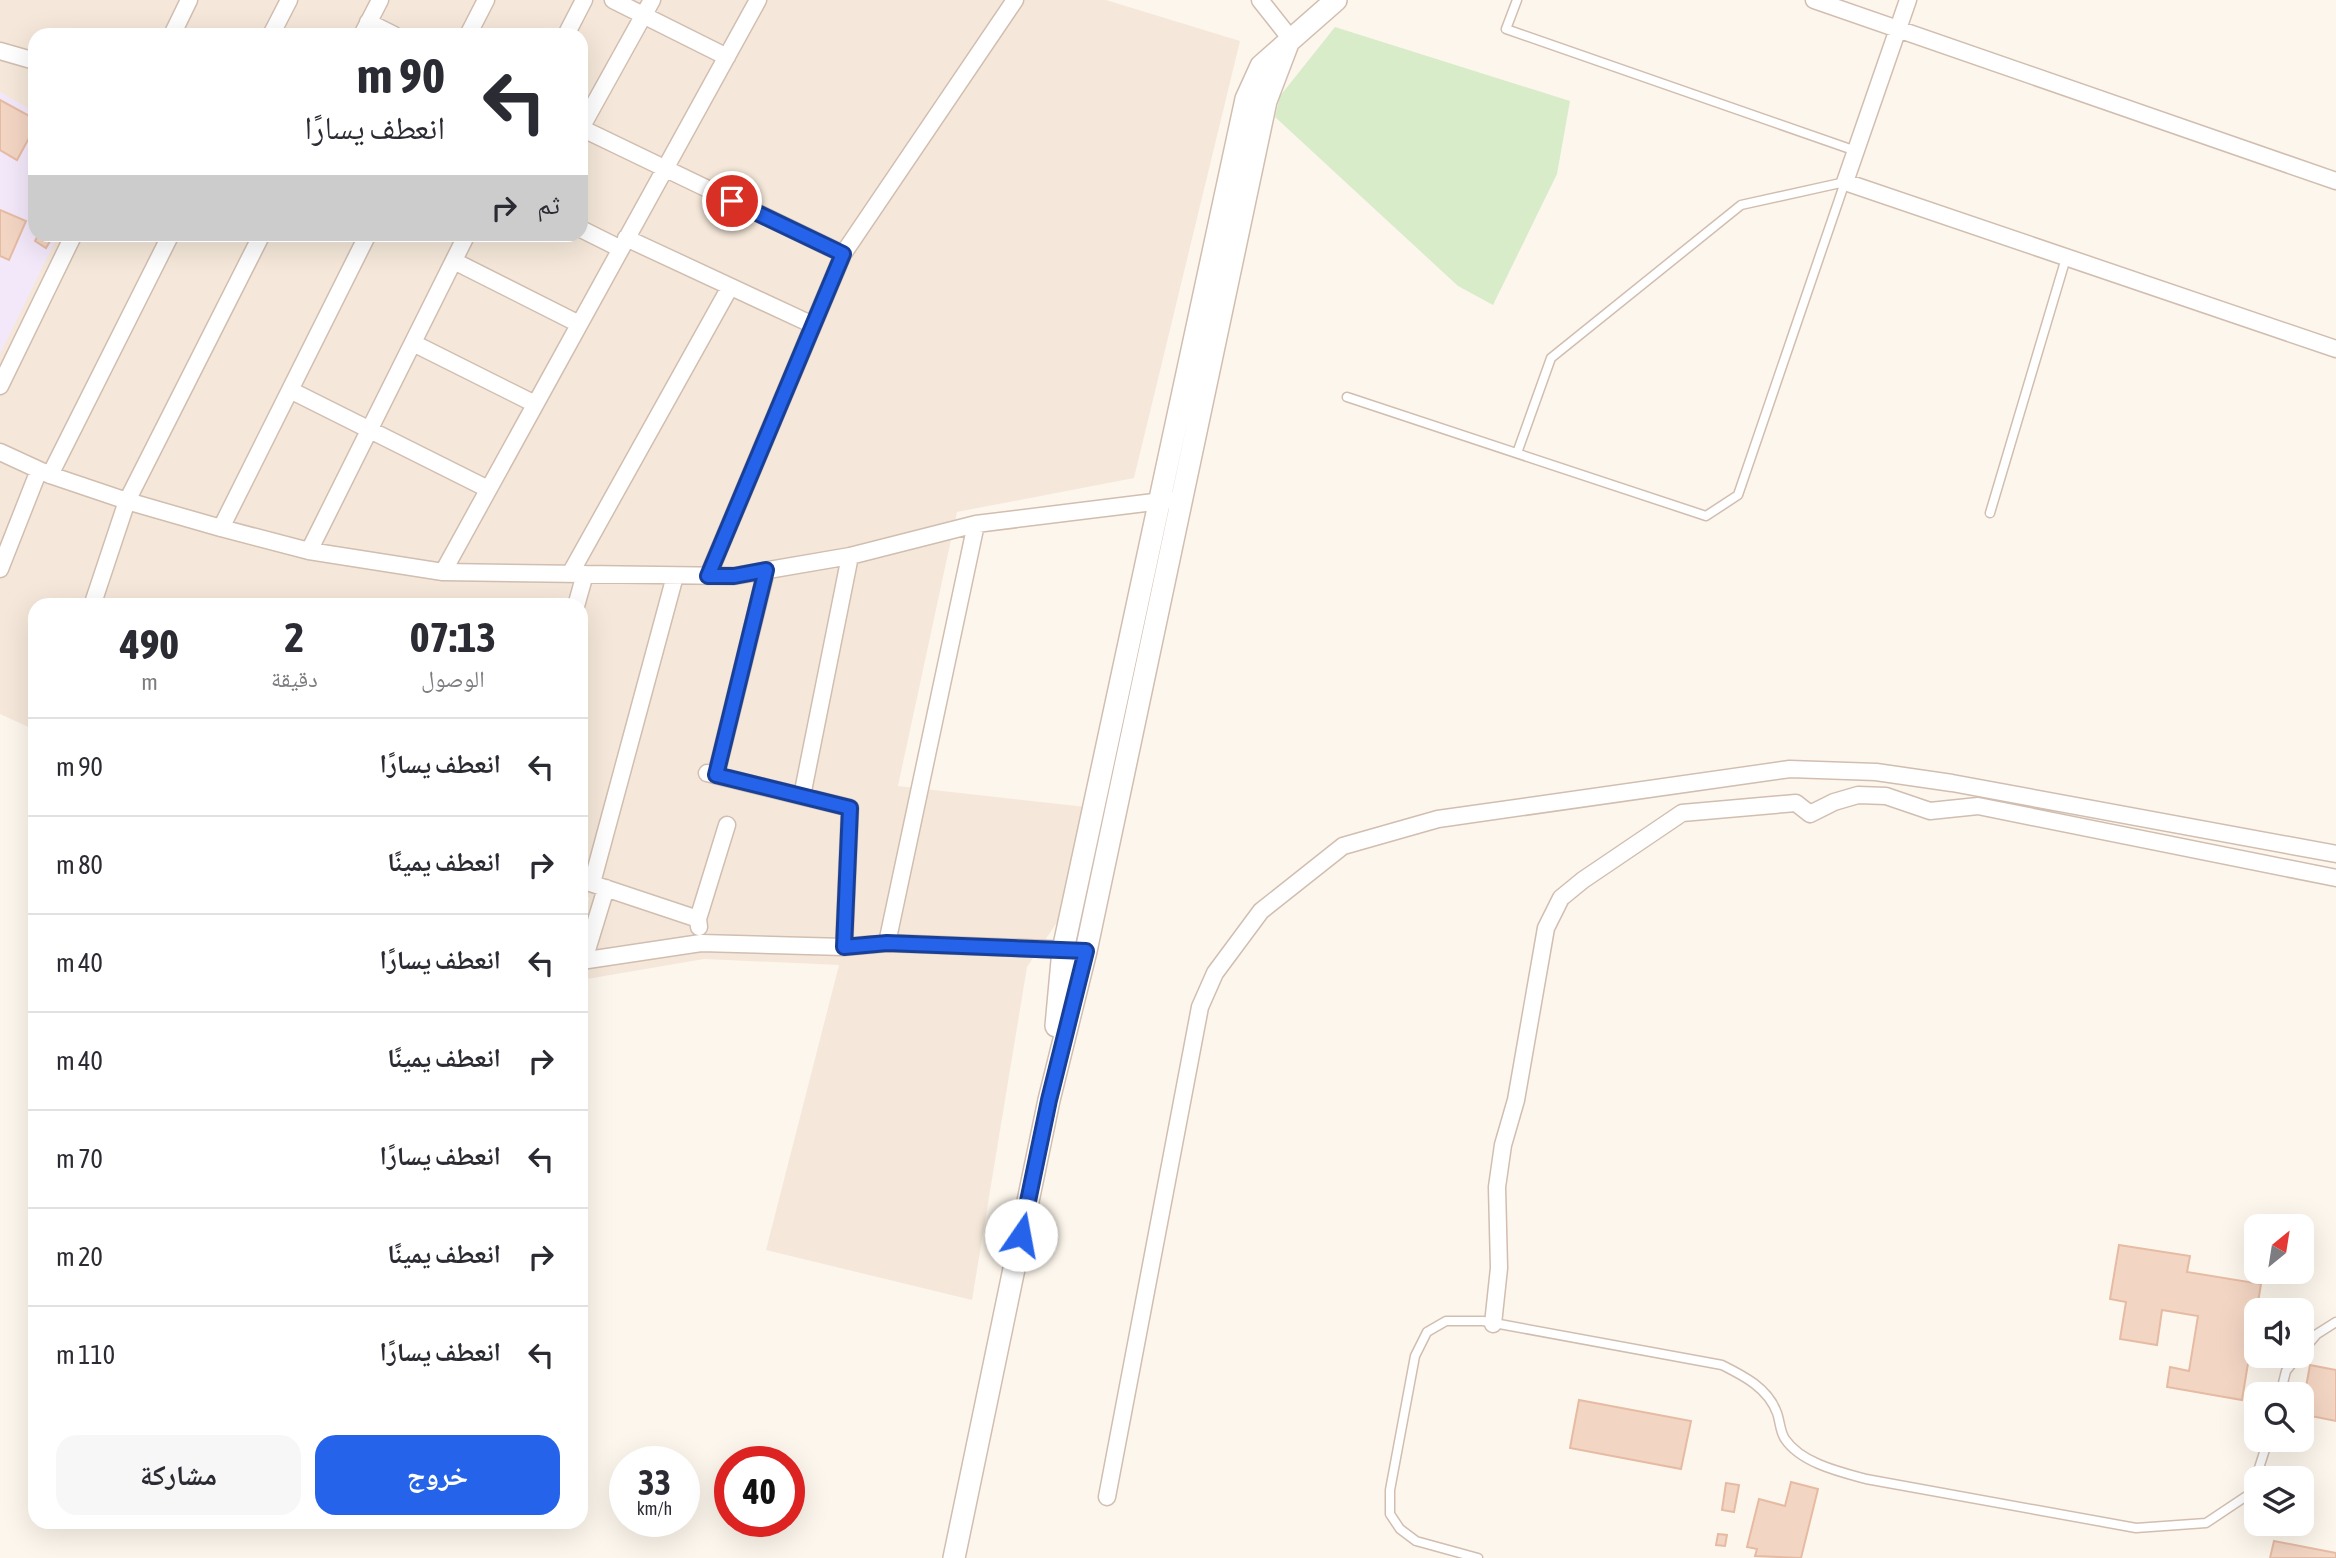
<!DOCTYPE html>
<html lang="ar">
<meta charset="utf-8">
<style>
body{margin:0;font-family:"Asap Condensed","Noto Naskh Arabic",sans-serif;background:#f7f7f7;color:#2b2b33;direction:rtl;height:100vh;display:flex;flex-direction:column;font-size:26px;white-space:nowrap}
*{box-sizing:border-box;margin:0}
p{font-size:23px;color:#7c7c81}
.icon{flex:none;width:38px;height:38px;fill:none;stroke:currentColor;stroke-width:2;stroke-linecap:round;stroke-linejoin:round}
.map{position:relative;flex:1;overflow:hidden;direction:ltr}
.details{position:absolute;left:28px;top:598px;width:560px;height:931px;display:flex;flex-direction:column;background:#fff;border-radius:21px;box-shadow:0 7px 28px #0002;direction:rtl}
.details>*{flex:none}
.hud{position:absolute;left:28px;top:28px;width:560px;height:214px;border-radius:21px;box-shadow:0 7px 28px #0002;direction:rtl;background:#fff;color:#2b2b33;overflow:hidden}
.needle{width:46px;rotate:30deg}
.controls{position:absolute;left:2244px;top:1214px;display:grid;gap:14px}
.controls a{display:grid;place-items:center;width:70px;height:70px;border-radius:14px;background:#fff;box-shadow:0 7px 28px #0002;font-size:35px}
.speed{position:absolute;left:609px;top:1446px;display:flex;gap:14px;font-size:35px;font-weight:700;text-align:center}
.speed>*{display:grid;place-content:center;width:91px;height:91px;border-radius:50%;background:#fff;box-shadow:0 7px 28px #0002;line-height:1}
.speed small{font-size:18px;font-weight:400}
.speed .limit{border:10px solid #d22;background:#fff;color:#111}
.pin{position:absolute;display:grid;place-items:center;width:60px;height:60px;color:#fff;margin:-30px;border:4px solid #fff;border-radius:50%;box-shadow:0 2px 7px #0007}
.me{position:absolute;width:77px;margin:-38px;rotate:12deg;stroke-linejoin:round;filter:drop-shadow(0 0 5px #0008)}
.turn{display:flex;align-items:center;gap:24px;height:147px;padding:0 28px;font-size:32px}
.turn .icon{width:91px;height:91px;stroke-width:2.5}
.turn b{display:block;font-size:49px;line-height:60px}
.then{display:flex;align-items:center;height:66px;padding:0 28px;background:#0003;gap:14px;font-size:26px}
.eta{display:flex;justify-content:space-evenly;align-items:center;height:119px;text-align:center}
.eta b{font-size:42px;font-weight:700;line-height:49px}
.action{display:flex;gap:14px;margin-top:auto;padding:14px 28px}
.action a{flex:1;height:80px;border-radius:21px;background:#2563eb;color:#fff;font-size:28px;font-weight:700;line-height:80px;text-align:center}
.action a+a{background:#f7f7f7;color:#2b2b33}
ul{padding:0;list-style:none}
li{display:flex;align-items:center;gap:21px;height:98px;padding:0 28px;border-top:2px solid #e1e1e2}
li div{flex:1}
li b{display:block;font-size:26px}
li em{font-style:normal}
.map>svg:first-child{display:block}
.residential{fill:#f5e8da;fill-rule:evenodd}
.education{fill:#f3e8fa}
.green{fill:#d8ecc9}
.building{fill:#f3d5c3;stroke:#e6bba3;stroke-width:2}
.lines{fill:none;stroke-linecap:round;stroke-linejoin:round}
.service-casing{stroke:#d1beb0;stroke-width:11}
.minor-casing{stroke:#d1beb0;stroke-width:19}
.tertiary-casing{stroke:#d1beb0;stroke-width:24}
.service{stroke:#fff;stroke-width:8}
.minor{stroke:#fff;stroke-width:16}
.tertiary{stroke:#fff;stroke-width:21}
.route-casing{stroke:#184099;stroke-width:18}
.route{stroke:#2563eb;stroke-width:12}
</style>
<div class="map">
<svg width="2336" height="1558" viewBox="0 0 2336 1558">
<rect width="100%" height="100%" fill="#fdf6ec"/>
<!-- residential -->
<path class="residential" d="M0,0h1106l134,41 -106,437 -177,34 -59,274 188,21 -16,96 -43,64 -55,333 -206,-50 73,-285 -135,-6 -123,21v-49l8,-33 -8,-3v-289h-546v124l-35,-16zM35,35h546v199h-546z"/>
<!-- education -->
<path class="education" d="M0,92l35,20v122l23,1 -58,119z"/>
<!-- green -->
<path class="green" d="M1335,27l235,74 -13,73 -64,131 -35,-19 -183,-169 5,-21z"/>
<!-- building -->
<path class="building" d="M0,100l35,19v8l-18,33 -17,-10z
M0,210l26,11 -17,39 -9,-4z
M39,234h15l-8,14 -11,-7z
M2119,1245l71,11 -3,16 74,12 -19,116 -75,-13 3,-20 19,4 9,-55 -36,-6 -5,35 -37,-6 6,-37 -16,-3z
M2310,1365l26,5v51l-35,-7z
M1579,1400l112,21 -10,48 -111,-21z
M1791,1482l27,7 -17,69 -46,-2 2,-7 -10,-2 12,-48 26,7z
M1726,1483l13,2 -5,27 -12,-2z
M1718,1534l9,1 -2,11 -9,-1z
M2274,1541l62,12v5h-66z"/>
<g class="lines">
<defs>
<path id="service" d="M1517,0l-11,29 350,122
M1347,397l359,119 32,-21 107,-313
M1517,453l34,-95 190,-153 104,-23
M1990,513l76,-255
M2301,1353l16,-19 19,-12
M2280,1395l6,-24 12,-15
M1478,1558l-62,-17 -16,-12 -10,-15v-24l25,-134 12,-24 19,-11h37l239,44c22,11 46,23 55,48 3,8 3,19 8,26 16,24 55,33 81,40l270,49 70,-5 45,-30 17,-53"/>
<path id="minor" d="M613,0l114,57
M1260,0l30,38
M1814,0l522,181
M1908,0l-63,182 491,167
M368,22l26,13
M172,35l17,-35
M271,35l18,-35
M362,35l18,-35
M468,35l18,-35
M566,35l18,-35
M0,51l35,10
M581,128l262,126
M581,128l71,-128
M581,229l40,20
M626,238l187,87
M454,261l125,63
M413,343l122,61
M0,386l74,-152
M290,390l198,99
M0,452l50,23 77,26 94,27 88,23 134,21 291,4 116,-20 126,-32 194,-24
M50,475l121,-241
M221,528l147,-294
M309,551l158,-317
M0,569l39,-99
M443,572l315,-572
M570,574l160,-287
M708,576l135,-322 172,-254
M92,606l35,-105 135,-267
M576,606l9,-32
M707,773l143,35 -6,139
M716,775l50,-204
M802,796l48,-240
M581,880l117,39
M592,883l83,-307
M699,927l-1,-8 29,-94
M887,943l89,-419
M584,960l22,-72
M581,961l120,-18 143,4 43,-4 187,7
M1493,1324l6,-56 -2,-81 6,-42 13,-45 30,-172 15,-30 22,-18 99,-67 114,-10 14,11 24,-12 24,-7 28,1 44,15 48,-5 358,72
M1107,1497l93,-490 15,-34 46,-62 82,-65 95,-27 352,-50 86,3 76,11 384,71"/>
<path id="tertiary" d="M1056,1026l7,-76 183,-851 15,-33 75,-66
M954,1558l95,-458 37,-149 180,-850 24,-63"/>
</defs>
<!-- service casing -->
<use href="#service" class="service-casing"/>
<!-- minor casing -->
<use href="#minor" class="minor-casing"/>
<!-- tertiary casing -->
<use href="#tertiary" class="tertiary-casing"/>
<!-- service -->
<use href="#service" class="service"/>
<!-- minor -->
<use href="#minor" class="minor"/>
<!-- tertiary -->
<use href="#tertiary" class="tertiary"/>
</g>
<g class="lines">
<defs>
<path id="route" d="M732,201l111,53 -135,322h26l32,-6 -50,205 134,33 -6,139 43,-4 199,8 -37,149 -28,135"/>
</defs>
<!-- route casing -->
<use href="#route" class="route-casing"/>
<!-- route -->
<use href="#route" class="route"/>
</g>
</svg>
<div class="controls">
<a><svg class="needle" viewBox="-14 -14 28 28"><path d="M0-13l5 13h-10z" fill="#e53935"/><path d="M0 13l5-13h-10z" fill="#7c7c81"/></svg></a>
<a><svg class="icon" aria-label="sound" viewBox="0 0 24 24"><path d="M4 9h4l5-4v14l-5-4H4zM17 9q2 3 0 6"/></svg></a>
<a><svg class="icon" aria-label="search" viewBox="0 0 24 24"><circle cx="10" cy="10" r="6"/><path d="M15 15l6 6"/></svg></a>
<a><svg class="icon" aria-label="layers" viewBox="0 0 24 24"><path d="M12 4l9 5-9 5-9-5zM3 14l9 5 9-5"/></svg></a>
</div>
<div class="speed"><div>33<small>km/h</small></div><div class="limit">40</div></div>
<div class="pin" style="left:732px;top:201px;background:#d93025"><svg class="icon" aria-label="arrive" viewBox="0 0 24 24"><path d="M6 21V4h12l-3 4 3 4H6"/></svg></div>
<svg class="me" style="left:1021px;top:1235px" viewBox="-20 -20 40 40"><circle r="19" fill="#fff"/><path d="M0-13L10 11 0 6-10 11z" fill="#2563eb"/></svg>
<div class="hud">
<div class="turn"><svg class="icon" aria-label="left" viewBox="0 0 24 24"><path d="M17 20v-9H6M10 6l-5 5 5 5"/></svg><div><b>90 m</b>انعطف يسارًا</div></div>
<div class="then">ثم<svg class="icon" aria-label="right" viewBox="0 0 24 24"><path d="M7 20v-9h11M14 6l5 5-5 5"/></svg></div>
</div>
<section class="details">
<div class="eta">
<div><b>07:13</b><p>الوصول</p></div>
<div><b>2</b><p>دقيقة</p></div>
<div><b>490</b><p>m</p></div>
</div>
<ul>
<li><svg class="icon" aria-label="left" viewBox="0 0 24 24"><path d="M17 20v-9H6M10 6l-5 5 5 5"/></svg><div><b>انعطف يسارًا</b></div><em>90 m</em></li>
<li><svg class="icon" aria-label="right" viewBox="0 0 24 24"><path d="M7 20v-9h11M14 6l5 5-5 5"/></svg><div><b>انعطف يمينًا</b></div><em>80 m</em></li>
<li><svg class="icon" aria-label="left" viewBox="0 0 24 24"><path d="M17 20v-9H6M10 6l-5 5 5 5"/></svg><div><b>انعطف يسارًا</b></div><em>40 m</em></li>
<li><svg class="icon" aria-label="right" viewBox="0 0 24 24"><path d="M7 20v-9h11M14 6l5 5-5 5"/></svg><div><b>انعطف يمينًا</b></div><em>40 m</em></li>
<li><svg class="icon" aria-label="left" viewBox="0 0 24 24"><path d="M17 20v-9H6M10 6l-5 5 5 5"/></svg><div><b>انعطف يسارًا</b></div><em>70 m</em></li>
<li><svg class="icon" aria-label="right" viewBox="0 0 24 24"><path d="M7 20v-9h11M14 6l5 5-5 5"/></svg><div><b>انعطف يمينًا</b></div><em>20 m</em></li>
<li><svg class="icon" aria-label="left" viewBox="0 0 24 24"><path d="M17 20v-9H6M10 6l-5 5 5 5"/></svg><div><b>انعطف يسارًا</b></div><em>110 m</em></li>
</ul>
<div class="action"><a>خروج</a><a>مشاركة</a></div>
</section>
</div>
